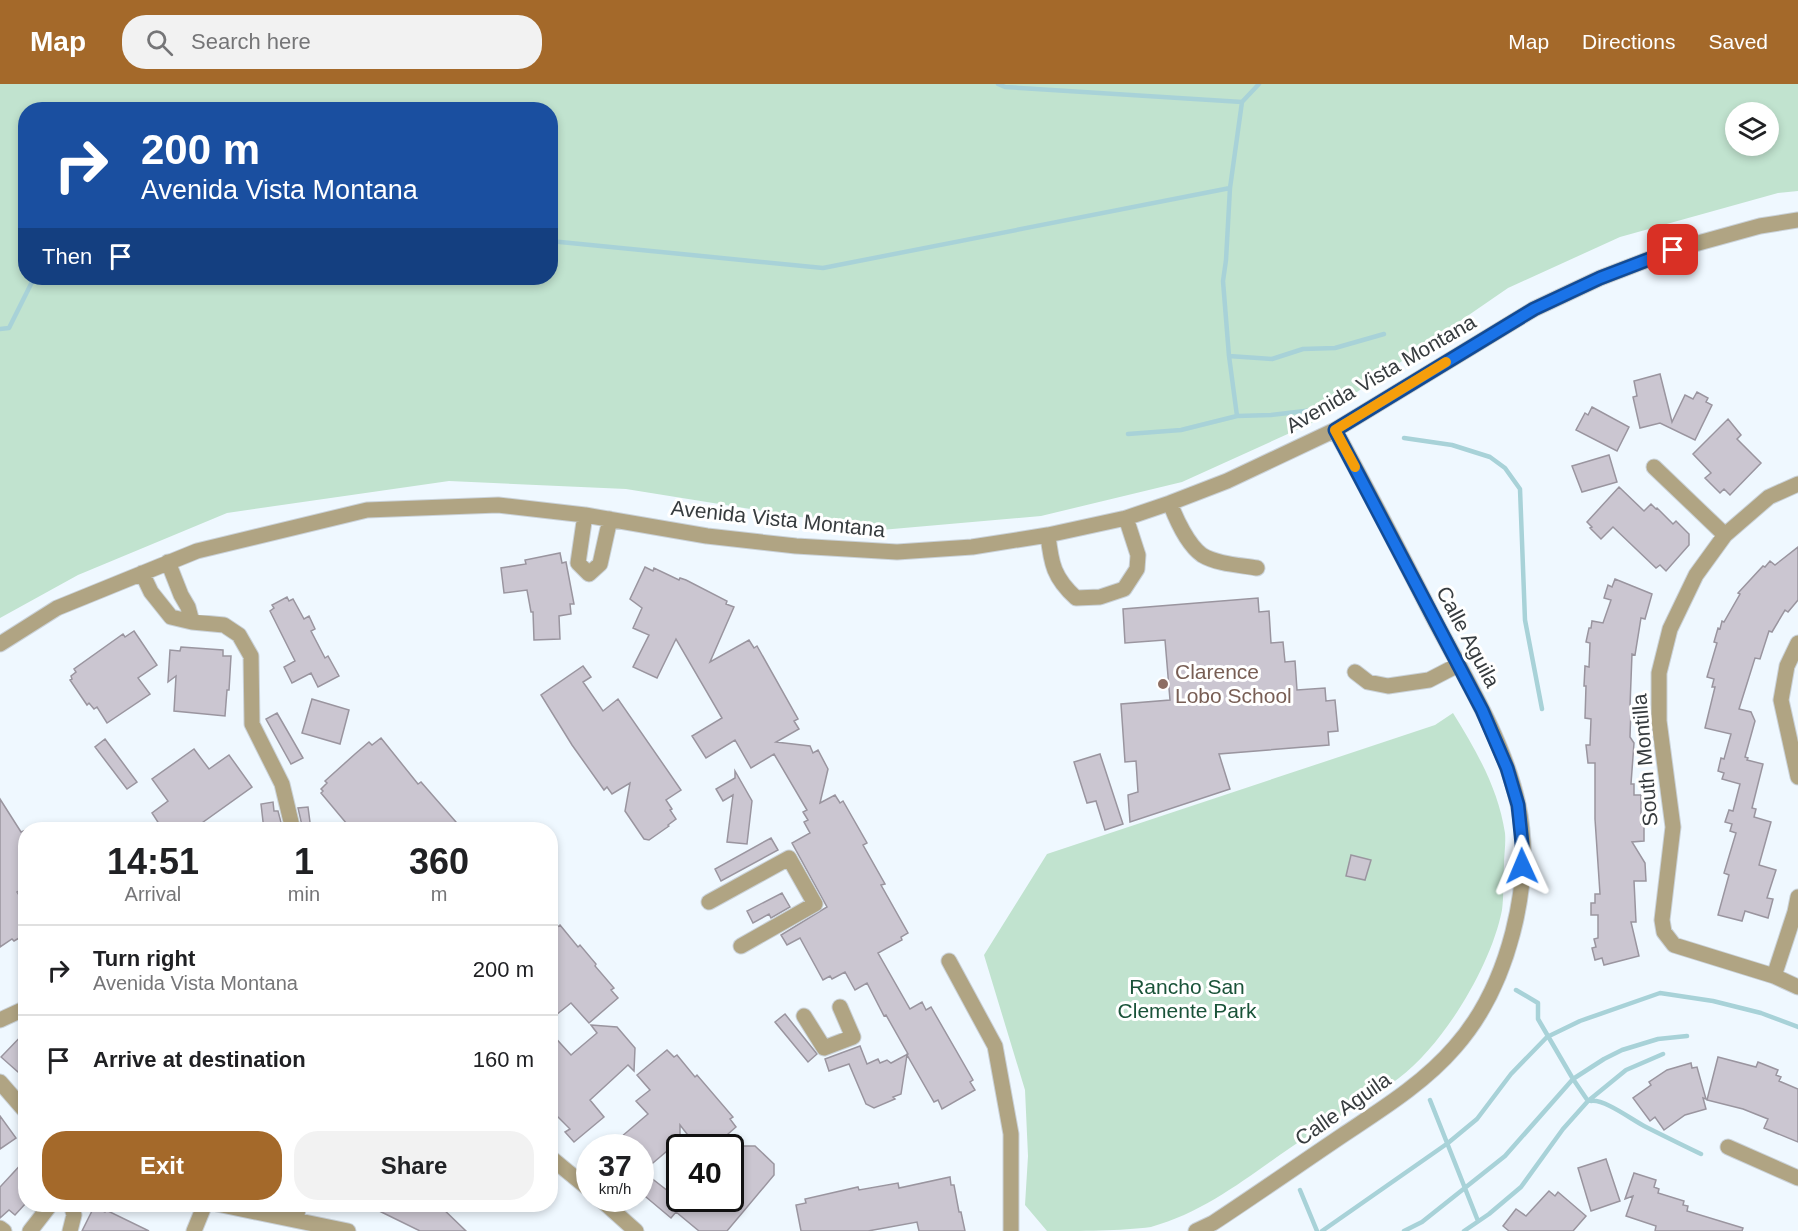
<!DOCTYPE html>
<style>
body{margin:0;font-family:Helvetica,sans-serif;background:#f2f2f2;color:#202124;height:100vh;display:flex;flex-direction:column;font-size:22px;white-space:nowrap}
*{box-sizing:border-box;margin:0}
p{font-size:20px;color:#757577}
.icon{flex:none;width:33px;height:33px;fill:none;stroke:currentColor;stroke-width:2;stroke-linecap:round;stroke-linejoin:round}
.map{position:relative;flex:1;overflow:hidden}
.drawer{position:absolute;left:18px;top:738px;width:540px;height:390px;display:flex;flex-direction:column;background:#fff;border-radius:24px;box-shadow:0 3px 9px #0003}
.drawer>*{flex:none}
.guide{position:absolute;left:18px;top:18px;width:540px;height:183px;border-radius:24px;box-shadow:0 3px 9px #0003;background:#1a4fa0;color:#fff;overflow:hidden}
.fabs{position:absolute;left:1725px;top:18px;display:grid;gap:12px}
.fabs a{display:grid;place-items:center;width:54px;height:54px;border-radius:50%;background:#fff;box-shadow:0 3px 9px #0003;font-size:30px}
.speed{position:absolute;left:576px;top:1050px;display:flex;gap:12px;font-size:30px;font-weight:700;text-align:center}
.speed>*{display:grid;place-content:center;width:78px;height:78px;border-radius:50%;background:#fff;box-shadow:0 3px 9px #0003;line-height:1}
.speed small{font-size:15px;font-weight:400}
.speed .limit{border:3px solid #111;border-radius:9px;background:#fff;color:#111}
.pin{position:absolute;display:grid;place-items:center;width:51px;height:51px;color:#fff;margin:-26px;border-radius:12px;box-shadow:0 3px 9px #0006}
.me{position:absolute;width:66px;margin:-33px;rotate:359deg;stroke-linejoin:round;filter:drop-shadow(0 0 4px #0008)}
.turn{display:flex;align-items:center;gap:21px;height:126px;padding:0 24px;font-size:27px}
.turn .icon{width:78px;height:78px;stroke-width:2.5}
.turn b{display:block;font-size:42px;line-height:51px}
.then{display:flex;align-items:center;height:57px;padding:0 24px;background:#0003;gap:12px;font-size:22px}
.eta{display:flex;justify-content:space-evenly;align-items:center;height:102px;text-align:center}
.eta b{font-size:36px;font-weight:800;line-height:42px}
.cta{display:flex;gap:12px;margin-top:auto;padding:12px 24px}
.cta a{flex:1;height:69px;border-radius:24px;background:#a4692a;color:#fff;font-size:24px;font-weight:800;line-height:69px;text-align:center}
.cta a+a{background:#f2f2f2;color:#202124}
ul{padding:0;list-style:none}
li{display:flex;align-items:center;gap:18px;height:90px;padding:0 24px;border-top:2px solid #e0e0e0}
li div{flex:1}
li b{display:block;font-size:22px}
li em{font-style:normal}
header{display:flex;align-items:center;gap:36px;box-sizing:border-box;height:84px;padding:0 30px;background:#a4692a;color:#fff}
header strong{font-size:28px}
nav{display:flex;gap:33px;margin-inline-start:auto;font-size:21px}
.search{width:420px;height:54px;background:#f2f2f2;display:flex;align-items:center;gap:15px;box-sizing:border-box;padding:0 21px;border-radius:24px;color:#757577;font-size:22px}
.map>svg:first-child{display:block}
.green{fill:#c1e3cf;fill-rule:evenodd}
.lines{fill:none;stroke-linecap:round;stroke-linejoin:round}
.stream{stroke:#a8d2d8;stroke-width:4.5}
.building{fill:#cbc6d1;stroke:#9a959f;stroke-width:1.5}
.minor-casing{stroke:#cad2d9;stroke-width:17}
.minor{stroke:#b0a483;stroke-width:15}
.route-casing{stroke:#114b97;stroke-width:15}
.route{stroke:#1a73e8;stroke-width:10}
.slow{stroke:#f59e0b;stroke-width:10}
.education-dot{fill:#8d6e63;stroke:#fff;stroke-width:2}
.labels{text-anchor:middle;stroke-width:6;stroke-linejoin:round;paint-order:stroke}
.street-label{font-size:21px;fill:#373c3f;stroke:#fff}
.education-label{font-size:21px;fill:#785e54;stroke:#fff;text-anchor:start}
.park-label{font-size:21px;fill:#1a5339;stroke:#fff}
</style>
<header>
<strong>Map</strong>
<div class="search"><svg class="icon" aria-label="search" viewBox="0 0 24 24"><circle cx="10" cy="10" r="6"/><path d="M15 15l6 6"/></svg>Search here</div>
<nav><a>Map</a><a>Directions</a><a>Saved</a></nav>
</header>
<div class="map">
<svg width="1798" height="1147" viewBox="0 0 1798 1147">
<rect width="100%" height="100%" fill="#eff8ff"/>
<!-- green -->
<path class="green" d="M0,0h1798v107l-20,2 -158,44 -112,51 -196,135 -130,59 -141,34 -160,14 -255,-41 -177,-8 -222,32 -149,62 -78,43zM26,26h524v168h-524zM1736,28h32v34h-32z
M1453,629c24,39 45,75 52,120 1,10 -1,22 -1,32 -1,14 0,31 -2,45 -11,56 -58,134 -103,168 -28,21 -59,37 -88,56 -52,33 -98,76 -160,93 -29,4 -73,4 -104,4l-22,-26 3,-49 -3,-66 -41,-135 63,-101 388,-129z"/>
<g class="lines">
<!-- stream -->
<path class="stream" d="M998,0l7,3 237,15
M550,157l273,27 407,-80
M0,245l9,-1 25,-50
M1229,272l43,3 31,-10 32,-1 49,-14
M1237,332l-8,-60 -6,-75 3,-21 4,-72 12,-86 17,-18
M1128,350l53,-4 56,-14 34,-1 42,-5
M1404,354l48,7 38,12 15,11 15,21 5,131 17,89
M1516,906l22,13v16l35,60 15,22
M1430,1016l48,121
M1591,1017c14,-2 41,19 55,26 18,9 36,18 55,27
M1300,1106l17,41
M1322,1147l126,-88 29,-24 34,-45 36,-37 33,-16 80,-28 53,8 48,12 37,14
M1404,1147l18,-9 83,-66 68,-77 31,-20 18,-9 36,-11 29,-3
M1464,1147l25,-17 32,-27 42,-58 25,-28 38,-31 37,-16"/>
</g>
<!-- building -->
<path class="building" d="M1660,290l12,48 13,-27 8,4 4,-7 11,6 -2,4 6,3 -17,35 -35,-17 -20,5 -7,-31 4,-1 -3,-15z
M1592,323l37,20 -12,24 -41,-21 9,-17 3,2z
M1728,335l13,16 -4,4 24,24 -31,32 -6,-6 -4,4 -15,-15 6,-5 -18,-19z
M1609,371l8,27 -35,10 -10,-26z
M1619,403l25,24 7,-7 5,5 1,-1 16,16 3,-3 13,13v11l-23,26 -6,-6 -4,3 -43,-41 -12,12 -11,-11 2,-1 -5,-5z
M1798,463v53l-10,12 -3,-2 -13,22 -3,-1 -9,28 -5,-1 -16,51 12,3 4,9 -10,36 3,1 -1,2 16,4 -11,44 4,1 -2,8 17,5 -12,43 17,5 -9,28 6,1 -5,19 -23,-7 -3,10 -24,-6 11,-40 -5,-2 12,-40 -6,-2 2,-7 -7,-2 4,-12 4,1 7,-27 -18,-5 2,-6 -6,-2 3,-13 3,1 7,-25 -26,-6 10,-41h-3l2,-8 -7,-2 10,-34 -3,-1 4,-14 2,1 2,-8 2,1 16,-28 -2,-1 25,-27 2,1 5,-6 5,4z
M560,469l2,10 4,-1 8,42h-4l1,10 -12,2 1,23 -26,1 -1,-28h-2l-4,-22 -23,3 -3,-25 25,-4 -1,-4z
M645,483l8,4 1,-3 25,12 1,-2 6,2 41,21 -1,3 8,3 -24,55 39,-22 5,8 3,-2 41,73 -4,2 5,8 -23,13 34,4 3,7 5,-3 10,19 -8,34 15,-8 5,8 3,-2 24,42 -4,2 22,39 -4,1 27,48 -7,4 1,3 -24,13 32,56 12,-7 4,8 5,-3 42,73 -3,2 5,8 -33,19 -4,-9 -4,2 -27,-47 -6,39 -8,3 2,2 -21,9 -8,-4 -17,-40 -20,7 -4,-12 35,-13 7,18 11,-5 2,4 7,-3 4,3 17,-9 -22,-39 -2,1 -17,-33 -12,7 -10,-18 -13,7 -2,-3 -7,4 -23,-42 -13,7 -6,-10 46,-28 -35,-64 18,-10 -6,-11 4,-2 -5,-8 4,-2 -33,-56 -23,14 -16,-28 -29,18 -14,-22 30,-18 -46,-79 -19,39 -24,-11 16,-32 -16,-7 9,-20 -12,-9z
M1615,495l37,15 -7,25 -4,-1 -6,37 -3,-1 -2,52 1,1 -1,30 4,6 -3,41h3v11h7v29h3v17l-12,1 13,21 1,18h-12l2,41h-5l8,34 -35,9 -2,-7 -7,2 -3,-12 4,-1 -2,-8 4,-1v-23h-7v-12h4v-9h5l-5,-75v-56h-7l-2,-18h4l1,-26 -6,-1 1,-32h-2l1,-20 4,1 1,-24 -4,-1 3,-14h2l1,-7 11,2 8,-23 -7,-2 4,-13 4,2z
M287,513l2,4 4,-2 11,20 5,-3 6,13 -4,2 14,27 3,-2 11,20 -21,11 -7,-14 -19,10 -8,-16 11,-6 -25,-50 4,-3 -2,-3z
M1258,514l1,14 10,-1 2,32 12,-1 2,20 10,-1 2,29 28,-2 1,13 9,-1 3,31 -10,1 1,13 -110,9 11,35 -100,33 -2,-27 10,-3 -2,-31 -11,1 -4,-58 49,-4 -5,-60 -40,3 -2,-34z
M134,547l23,34 -19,13 12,16 -43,29 -10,-16 -3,2 -5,-6 -2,2 -17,-25 2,-1 -1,-3 5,-4 -2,-3 49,-35 2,3z
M181,563l42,3v6h8l-2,34h-2l-2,26 -51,-5 2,-35 -8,6 2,-32 10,1z
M583,582l8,11 -8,5 20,29 15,-12 63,91 -15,10 6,9 -2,1 6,9 -8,6 1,1 -20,14 -5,-1 -19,-28 5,-28 -18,11 -5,-7 -3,3 -32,-45 -31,-50z
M312,615l37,11 -9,34 -38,-11z
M277,629l26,45 -12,6 -25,-45z
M381,654l37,46 3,-2 42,48h-111l-31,-37 2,-2 -2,-2 6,-6 -2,-2 30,-27 14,-12 3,3z
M105,655l32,43 -10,7 -32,-42z
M194,665l15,20 20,-14 23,32 -60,43h-29l-11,-17 16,-12 -16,-22z
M1100,670l23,70 -18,6 -9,-29 -9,2 -13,-41z
M735,687l17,30 -5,43 -20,-2 6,-47 -10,6 -7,-12 19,-11z
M0,715l21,33 5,-2v57l-9,5 9,14v28l-12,7 -2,-2 -12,8z
M273,718l1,9h4l5,19h-19l-3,-26z
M308,723l3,23h-8l-5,-22z
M771,754l7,12 -57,31 -6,-12z
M1351,771l20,5 -6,20 -19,-4z
M782,809l8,14 -19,11 -2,-4 -16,9 -6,-12z
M560,841l18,22 2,-2 16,19 -1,2 19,22 -3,2 7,8 -29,25 -18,-20 -15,12 -6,-6v-76z
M785,930l32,40 -9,8 -33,-40z
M591,941l26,2 18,21 -1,23 -6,-6 -38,35 14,17 -30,25 -9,-10 5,-3 -20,-20v-77l21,23 26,-22z
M26,947v48l-25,-22z
M667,966l7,7 3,-2 18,22 2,-2 36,42 -3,2 6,8 -24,21h-14l-18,-23v15l-33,28 -7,-8v-12h-11l-8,-11 27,-23 -12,-13 14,-11 -13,-15z
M1718,973l38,10 2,-5 20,8 -2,5 5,2 -2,4 19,8v53l-34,-14 4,-9 -25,-10 -36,-9z
M1691,979l1,5 5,-1 9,32 -3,-1 3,11 -21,6 -21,15 -9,-13 -5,4 -17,-23 18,-13 -2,-3 18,-12z
M0,1032l16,22 -16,11z
M718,1062h37l19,18v11l-47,56h-28l-23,-19 -5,6 -31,-26v-12l6,-6 31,24h53v-50h-9z
M26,1075v44l-11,12 -6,-5 -9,8v-31z
M1606,1075l14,42 -29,10 -13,-43z
M1634,1089l22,7 -2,7 5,2 -1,4 26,8 -1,4 5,1 -1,5 56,17 -1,3h-87l1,-5 -30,-10 7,-20 -8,3z
M950,1093l1,8h3l5,27h2l4,19h-46l-2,-9 -49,9h-67l-5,-26 10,-2 -1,-4 53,-12 1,3 39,-7 1,5z
M1549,1107l6,5 3,-4 28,24 -13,15h-64l-6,-5 13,-17 10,7z
M365,1120h73l28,27h-46z
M94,1123l11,5 1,-2 43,21h-67z"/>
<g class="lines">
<defs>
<path id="minor" d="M1654,383l71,68
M1798,400l-29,13 -44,38 -29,40 -26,54 -11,44v48l14,106 -11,93 2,12 10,13 100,31 24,11
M1170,419c6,16 18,42 32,52 15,9 37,10 55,13
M585,431l-7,48 11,11 11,-10 10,-45
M1048,451c3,29 6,43 28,63l24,-1 24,-8 13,-20 1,-14 -12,-37
M168,478l13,33 7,12 4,15
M142,489l9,19 20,25 21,5 32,3 15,10 12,21 1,68 30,60 11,46
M1798,559l-11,23 -6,34 17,77
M0,560l57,-36 140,-57 170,-41 131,-5 87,10 122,21 89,10 101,6 75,-5 76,-12 78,-17 44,-15 57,-22 108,-51 199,-121 66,-31 73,-28 87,-24 38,-6
M1355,588l13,10 20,4 41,-6 29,-15
M709,818l80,-44 26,46 -74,42
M949,877l46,85 16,88v97
M1774,892l21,-64 3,-15
M804,932l20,32 29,-11 -13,-30
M0,936l26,-12
M0,998l26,30
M1728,1063l70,31
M550,1073l40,33
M599,1114l37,33
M217,1120l131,27
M296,1136l3,-16
M0,1144l4,3
M30,1147l21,-27
M70,1147l4,-16 -3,-11
M194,1147l11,-27
M1196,1147l17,-8c44,-29 87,-59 130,-88 39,-26 81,-52 112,-88 53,-60 80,-164 63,-243 -14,-64 -55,-130 -85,-187 -32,-63 -64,-125 -98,-187"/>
</defs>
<!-- minor casing -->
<use href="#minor" class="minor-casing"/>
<!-- minor -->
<use href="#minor" class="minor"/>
</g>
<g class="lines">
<defs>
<path id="route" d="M1522,782v-22l-4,-39 -11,-37 -25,-58 -147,-280 199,-121 66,-31 73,-28"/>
</defs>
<!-- route casing -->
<use href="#route" class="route-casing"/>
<!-- route -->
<use href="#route" class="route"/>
<!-- slow -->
<path class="slow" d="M1355,383l-20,-37 111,-68"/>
</g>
<!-- markers -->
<circle class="education-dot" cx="1163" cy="600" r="6"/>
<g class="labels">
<!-- street labels -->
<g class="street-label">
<text transform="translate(1381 290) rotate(-30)" y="7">Avenida Vista Montana</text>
<text transform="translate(778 435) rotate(6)" y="7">Avenida Vista Montana</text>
<text transform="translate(1468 553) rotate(62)" y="7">Calle Aguila</text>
<text transform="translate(1645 676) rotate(-95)" y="7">South Montilla</text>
<text transform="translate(1343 1025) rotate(-35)" y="7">Calle Aguila</text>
</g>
<!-- education labels -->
<g class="education-label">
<text x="1175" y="595">Clarence<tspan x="1175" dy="24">Lobo School</tspan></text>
</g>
<!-- park labels -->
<g class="park-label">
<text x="1187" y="910">Rancho San<tspan x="1187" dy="24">Clemente Park</tspan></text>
</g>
</g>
</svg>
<div class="fabs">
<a><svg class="icon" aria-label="layers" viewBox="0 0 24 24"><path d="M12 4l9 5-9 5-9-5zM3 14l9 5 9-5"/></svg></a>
</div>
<div class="speed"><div>37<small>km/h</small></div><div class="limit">40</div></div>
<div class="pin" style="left:1673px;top:166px;background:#d93025"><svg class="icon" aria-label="arrive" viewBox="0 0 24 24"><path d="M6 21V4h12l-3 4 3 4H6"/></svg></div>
<svg class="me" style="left:1522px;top:782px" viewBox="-20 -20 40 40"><path d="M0-17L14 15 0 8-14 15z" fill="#1a73e8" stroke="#fff" stroke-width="4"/></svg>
<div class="guide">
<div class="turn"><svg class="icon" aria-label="right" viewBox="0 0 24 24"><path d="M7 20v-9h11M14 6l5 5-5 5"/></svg><div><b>200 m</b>Avenida Vista Montana</div></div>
<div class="then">Then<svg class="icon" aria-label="arrive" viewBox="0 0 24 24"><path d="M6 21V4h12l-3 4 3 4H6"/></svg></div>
</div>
<section class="drawer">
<div class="eta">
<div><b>14:51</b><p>Arrival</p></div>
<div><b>1</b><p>min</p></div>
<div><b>360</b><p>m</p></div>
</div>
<ul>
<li><svg class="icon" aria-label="right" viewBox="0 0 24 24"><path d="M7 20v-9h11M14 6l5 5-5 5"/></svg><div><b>Turn right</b><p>Avenida Vista Montana</p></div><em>200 m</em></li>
<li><svg class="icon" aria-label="arrive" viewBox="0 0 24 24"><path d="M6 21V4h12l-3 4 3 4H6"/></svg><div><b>Arrive at destination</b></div><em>160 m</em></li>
</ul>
<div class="cta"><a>Exit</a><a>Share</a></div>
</section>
</div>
